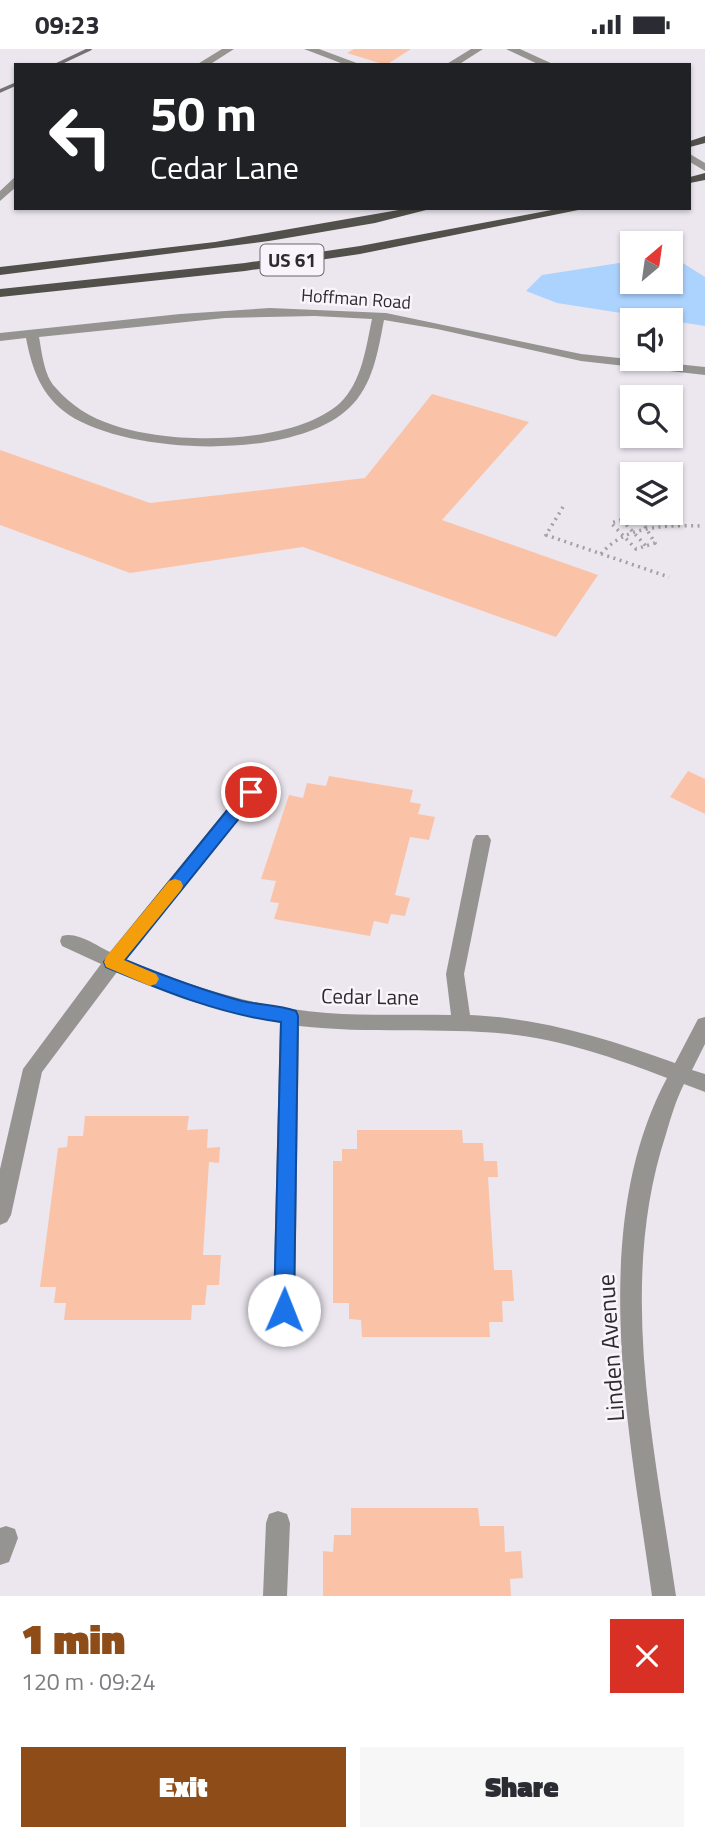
<!DOCTYPE html>
<meta charset="utf-8">
<style>
body{margin:0;font-family:"Titillium Web",sans-serif;background:#f7f7f7;color:#2b2b33;height:100vh;display:flex;flex-direction:column;font-size:26px;white-space:nowrap}
*{box-sizing:border-box;margin:0}
p{font-size:23px;color:#7c7c81}
.icon{flex:none;width:38px;height:38px;fill:none;stroke:currentColor;stroke-width:2;stroke-linecap:round;stroke-linejoin:round}
.map{position:relative;height:1547px;overflow:hidden}
.details{display:flex;flex-direction:column;background:#fff;flex:1}
.details>*{flex:none}
.banner{position:absolute;left:14px;top:14px;width:677px;height:147px;border-radius:0px;box-shadow:0 2px 5px #0004;background:#202124;color:#fff;overflow:hidden}
.needle{width:46px;rotate:29deg}
.buttons{position:absolute;left:620px;top:182px;display:grid;gap:14px}
.buttons a{display:grid;place-items:center;width:63px;height:63px;border-radius:0px;background:#fff;box-shadow:0 2px 5px #0004;font-size:35px}
.pin{position:absolute;display:grid;place-items:center;width:60px;height:60px;color:#fff;margin:-30px;border:4px solid #fff;border-radius:50%;box-shadow:0 2px 7px #0007}
.me{position:absolute;width:77px;margin:-38px;rotate:1deg;stroke-linejoin:round;filter:drop-shadow(0 0 5px #0008)}
.turn{display:flex;align-items:center;gap:24px;height:147px;padding:0 21px;font-size:32px}
.turn .icon{width:91px;height:91px;stroke-width:2.5}
.turn b{display:block;font-size:49px;line-height:60px}
.round{display:grid;place-items:center;flex:none;width:74px;height:74px;border-radius:0px;background:#f7f7f7}
.summary{display:flex;align-items:center;justify-content:space-between;height:119px;padding:0 21px}
h1{font-size:42px;font-weight:800;line-height:52px;color:#8d4c18}
.action{display:flex;gap:14px;margin-top:auto;padding:14px 21px}
.action a{flex:1;height:80px;border-radius:0px;background:#8d4c18;color:#fff;font-size:28px;font-weight:800;line-height:80px;text-align:center}
.action a+a{background:#f7f7f7;color:#2b2b33}
.status{display:flex;justify-content:space-between;align-items:center;height:49px;padding:0 35px;background:#fff;direction:ltr}
.status svg{height:19px;fill:currentColor}
.map>svg:first-child{display:block}
.water{fill:#acd2fe}
.building{fill:#fac3a7}
.lines{fill:none;stroke-linecap:round;stroke-linejoin:round}
.path{stroke:#a29fa5;stroke-width:3.5;stroke-dasharray:2 4.5;stroke-linecap:butt}
.minor{fill:#959491;fill-rule:evenodd}
.major{fill:#52504a;fill-rule:evenodd}
.rail{stroke:#747175;stroke-width:3.5}
.route{fill:#1a73e8;stroke:#114b97;stroke-width:2}
.slow{fill:#f59e0b}
.labels{text-anchor:middle;stroke-width:5;stroke-linejoin:round;paint-order:stroke}
.far-street-label{font-size:18px;fill:#2d2b2e;stroke:#f9f4fc}
.shield{fill:#f9f4fc;stroke:#6a676c;stroke-width:2}
.shield-label{font-size:19px;font-weight:bold;fill:#2d2b2e}
.street-label{font-size:21px;fill:#2d2b2e;stroke:#f9f4fc}
.near-street-label{font-size:24px;fill:#2d2b2e;stroke:#f9f4fc}
</style>
<div class="status"><b>09:23</b><svg viewBox="0 0 49 12"><path d="M0 12V9h3v3zM5 12V6h3v6zM10 12V3h3v9zM15 12V0h3v12zM26 1h20v11H26zM47 4h2v5h-2z"/></svg></div>
<div class="map">
<svg width="705" height="1547" viewBox="0 0 705 1547">
<rect width="100%" height="100%" fill="#ece7ef"/>
<!-- water -->
<path class="water" d="M670,206l35,22v49l-148,-23 -31,-12 16,-16 90,-14v21h38z"/>
<!-- building -->
<path class="building" d="M354,0h57l-25,16 -39,-12z
M432,345l97,28 -87,98 156,55 -42,62 -253,-90 -173,26 -130,-48v-75l150,53 215,-25z
M688,722l17,8v35l-35,-17z
M329,727l84,14 -3,12 11,2 -3,10 17,3 -6,23 -19,-3 -15,58 15,3 -5,18 -14,-2 -3,10 -14,-3 -4,15 -96,-17 5,-16 -9,-1 6,-21 -15,-2 28,-84 14,3 4,-15 19,3z
M85,1067h104l-2,14 21,-1 -1,19 13,-1 -1,16 -10,-1 -6,93h18l-2,30h-12l-2,20h-13l-1,15h-127l2,-17h-12l2,-16h-16l18,-139 9,-1 1,-11h15z
M357,1081h105l1,13h20l1,18h13l1,16h-10l6,93h18l2,31h-12l1,21h-14l1,15h-128l-1,-17 -12,-1v-16h-16v-142h9v-12h15z
M351,1459h127l2,18h24l1,26 16,-1 2,27 -13,1 1,17h-188v-45l10,1 1,-17h17z"/>
<g class="lines">
<!-- path -->
<path class="path" d="M563,458l-17,28 123,42
M638,466l17,28 -19,6 -25,-26z
M622,471l24,26
M601,505c24,-29 67,-29 102,-28"/>
<!-- minor -->
<path class="minor" d="M222,0h12l-25,16h-13z
M304,0h15l43,16h-16z
M471,0h12l-25,16h-13z
M506,0h14l35,16h-15z
M690,105l15,9v8l-15,-9z
M16,127v11l-16,14v-10z
M270,259l116,5 195,41 124,13v8l-124,-14 -144,-32 -53,-9c-6,31 -11,66 -35,88 -55,53 -219,47 -280,7 -28,-19 -37,-46 -43,-77l-26,3v-8l180,-19zM315,267l57,3c-6,28 -10,63 -32,84 -48,43 -170,42 -227,22 -22,-7 -43,-20 -58,-38 -11,-12 -13,-34 -16,-50l186,-19z
M251,737l6,1 3,5 -3,5 -131,162c64,28 132,49 201,54 41,3 82,1 124,2l-5,-41 27,-134 3,-5h12l3,5 -27,134 6,41c72,3 138,24 205,48l23,-44 7,-2v27l-13,26 13,4v18l-21,-8c-8,16 -13,33 -18,50 -49,149 -12,311 10,462h-24c-22,-161 -66,-367 15,-518 -52,-20 -104,-38 -159,-44 -70,-7 -139,0 -209,-8l-4,284 -3,7 -8,4 -8,-4 -3,-7 7,-287 -86,-21 -77,-30 -75,100 -31,143 -4,7 -7,3v-56l23,-100 78,-105 -39,-18 -2,-5 2,-5c15,-5 35,10 48,16l135,-165z
M278,1462l9,3 3,9 -3,73h-24l3,-73 3,-9z
M6,1477l9,3 3,9 -9,24 -9,3v-37z"/>
<!-- major -->
<path class="major" d="M705,87v7l-15,4v-6z
M705,124v7l-15,3v-6z
M410,159h24l-59,15 -106,18 -269,34v-8l215,-25z
M562,159h26l-228,46 -115,17 -245,26v-8l245,-26 115,-17z"/>
<!-- rail -->
<path class="rail" d="M56,16l34,-16
M0,42l16,-7"/>
</g>
<!-- route -->
<path class="route" d="M251,737l8,6 -2,4 -132,164c39,16 76,30 117,41 18,4 37,4 54,10l2,5 -4,294 -3,7 -7,2 -7,-2 -3,-7 7,-288c-62,-8 -117,-31 -175,-55l-2,-5 142,-175z"/>
<!-- slow -->
<path class="slow" d="M175,830l6,2 2,5 -2,4 -57,70 32,14 3,5 -3,5 -6,2 -44,-19 -2,-5 2,-5 63,-76z"/>
<g class="labels">
<!-- far-street labels -->
<g class="far-street-label">
<text transform="translate(356 250) rotate(4)" y="6">Hoffman Road</text>
</g>
<!-- shield labels -->
<rect class="shield" x="260.5" y="195.5" width="63" height="31" rx="5"/>
<g class="shield-label">
<text x="292" y="218">US 61</text>
</g>
<!-- street labels -->
<g class="street-label">
<text transform="translate(370 948) rotate(1)" y="7">Cedar Lane</text>
</g>
<!-- near-street labels -->
<g class="near-street-label">
<text transform="translate(611 1299) rotate(-94)" y="8">Linden Avenue</text>
</g>
</g>
</svg>
<div class="buttons">
<a><svg class="needle" viewBox="-14 -14 28 28"><path d="M0-13l5 13h-10z" fill="#e53935"/><path d="M0 13l5-13h-10z" fill="#7c7c81"/></svg></a>
<a><svg class="icon" aria-label="sound" viewBox="0 0 24 24"><path d="M4 9h4l5-4v14l-5-4H4zM17 9q2 3 0 6"/></svg></a>
<a><svg class="icon" aria-label="search" viewBox="0 0 24 24"><circle cx="10" cy="10" r="6"/><path d="M15 15l6 6"/></svg></a>
<a><svg class="icon" aria-label="layers" viewBox="0 0 24 24"><path d="M12 4l9 5-9 5-9-5zM3 14l9 5 9-5"/></svg></a>
</div>
<div class="pin" style="left:251px;top:743px;background:#d93025"><svg class="icon" aria-label="arrive" viewBox="0 0 24 24"><path d="M6 21V4h12l-3 4 3 4H6"/></svg></div>
<svg class="me" style="left:284px;top:1261px" viewBox="-20 -20 40 40"><circle r="19" fill="#fff"/><path d="M0-13L10 11 0 6-10 11z" fill="#1a73e8"/></svg>
<div class="banner">
<div class="turn"><svg class="icon" aria-label="left" viewBox="0 0 24 24"><path d="M17 20v-9H6M10 6l-5 5 5 5"/></svg><div><b>50 m</b>Cedar Lane</div></div>
</div>
</div>
<section class="details">
<div class="summary"><div><h1>1 min</h1><p>120 m · 09:24</p></div><a class="round" style="background:#d93025;color:#fff"><svg class="icon" aria-label="close" viewBox="0 0 24 24"><path d="M6 6l12 12M18 6L6 18"/></svg></a></div>
<div class="action"><a>Exit</a><a>Share</a></div>
</section>
